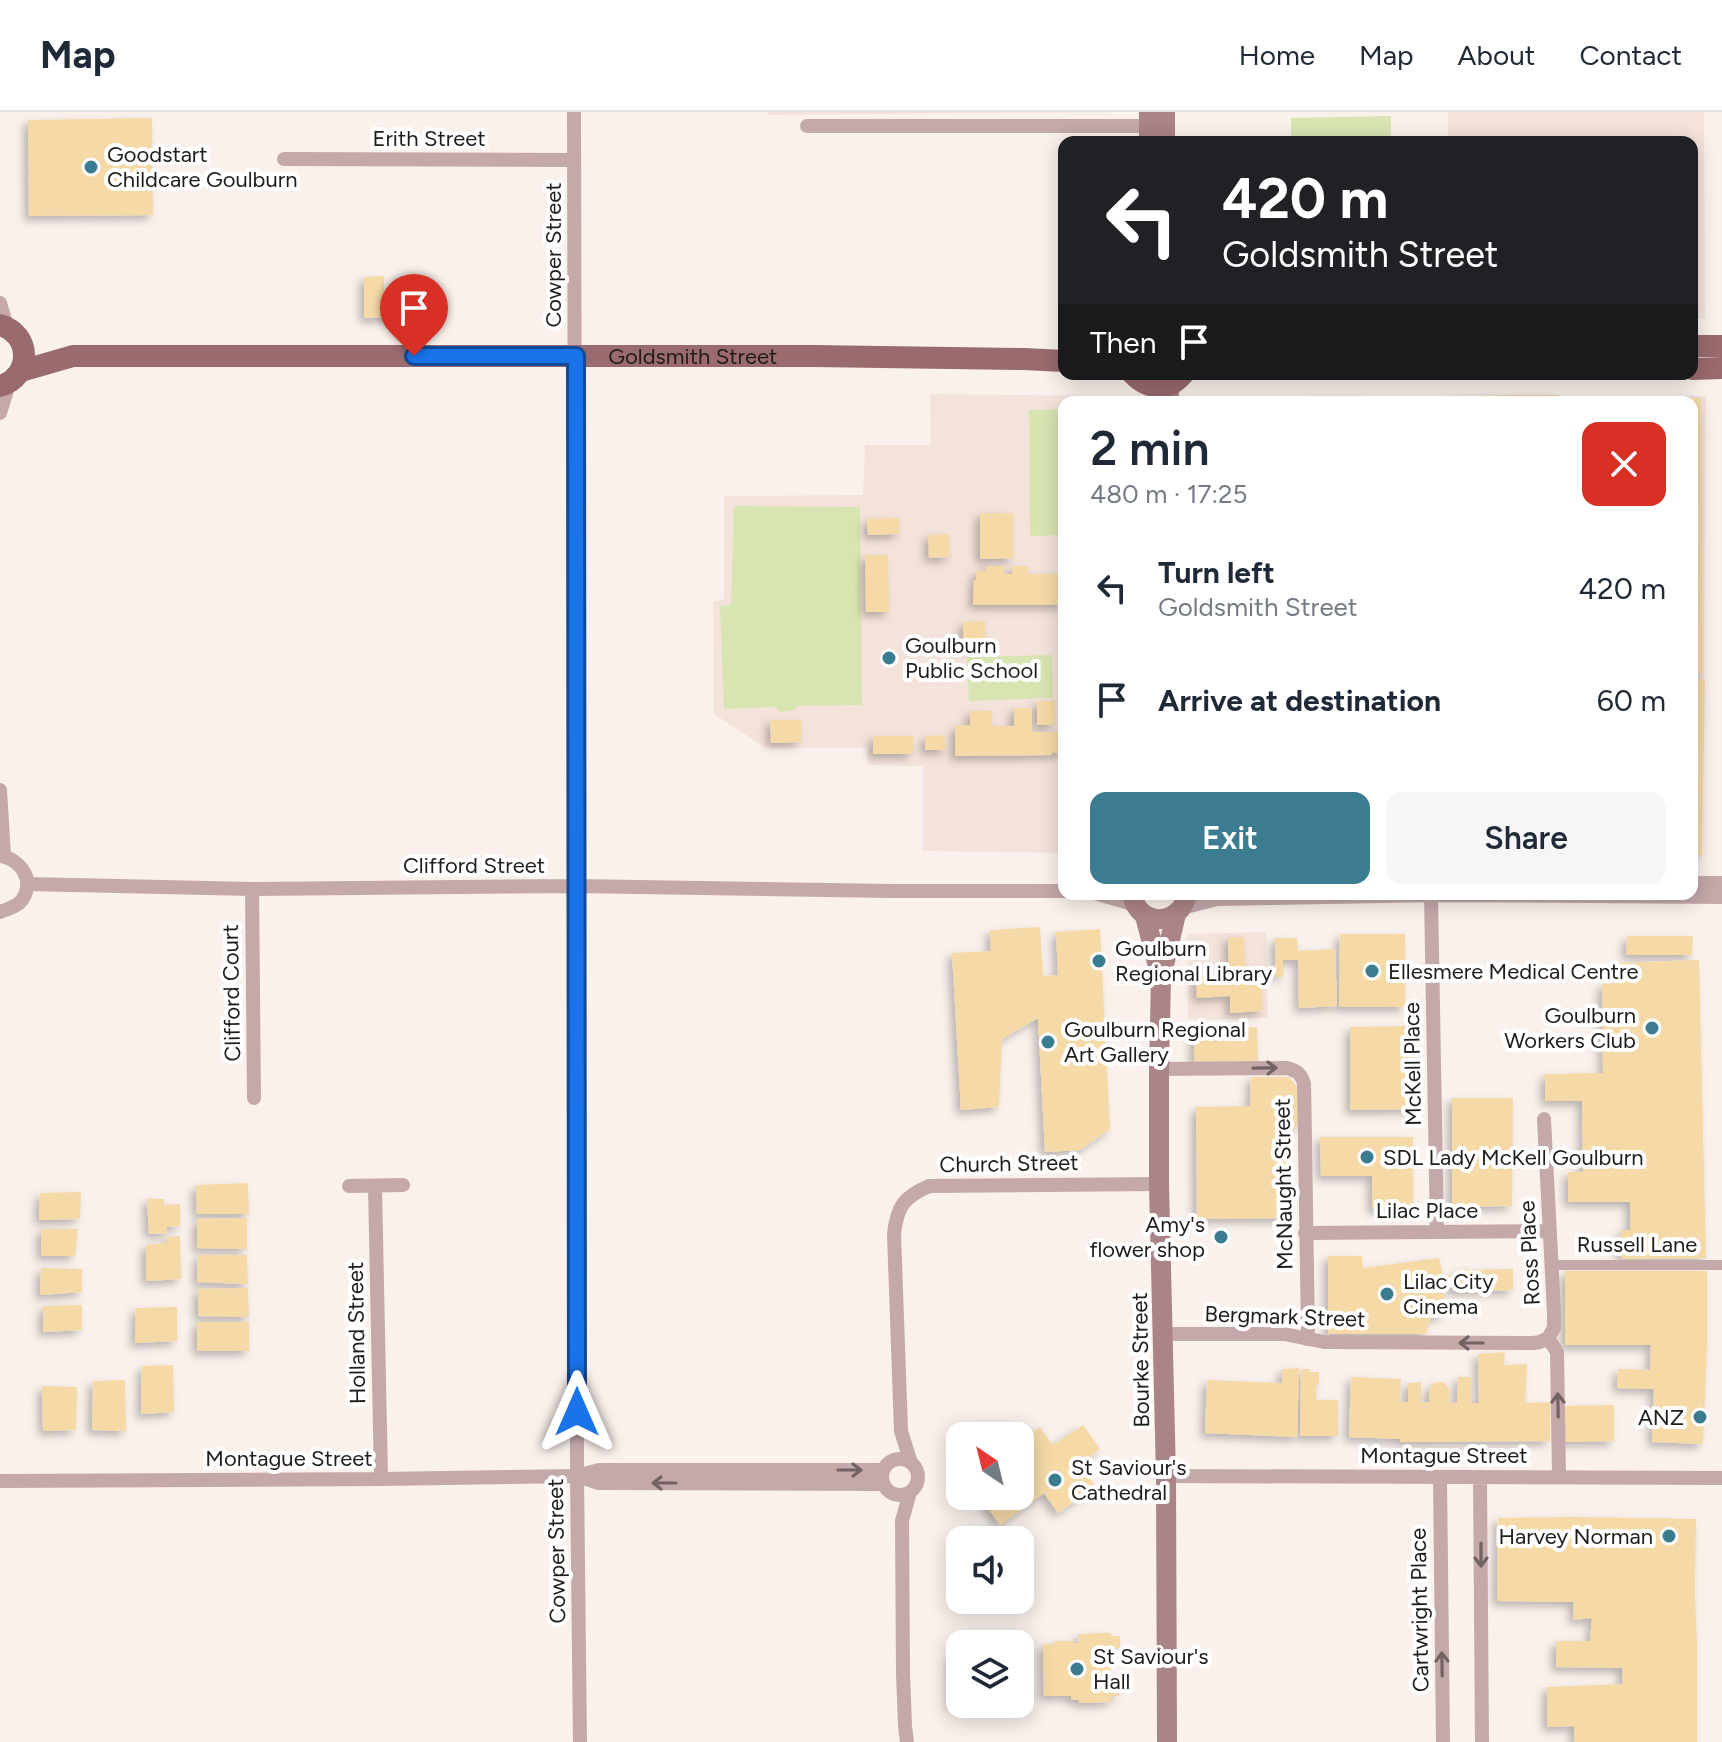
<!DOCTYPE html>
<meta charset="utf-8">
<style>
body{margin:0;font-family:Figtree,sans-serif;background:#f6f6f7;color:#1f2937;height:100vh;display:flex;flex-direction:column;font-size:30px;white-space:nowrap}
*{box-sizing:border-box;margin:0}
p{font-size:26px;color:#747a83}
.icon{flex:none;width:44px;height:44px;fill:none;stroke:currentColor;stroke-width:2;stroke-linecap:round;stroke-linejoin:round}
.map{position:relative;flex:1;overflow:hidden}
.drawer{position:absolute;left:1058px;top:284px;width:640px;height:504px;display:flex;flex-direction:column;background:#fff;border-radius:16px;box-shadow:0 4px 20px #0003}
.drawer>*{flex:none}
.guide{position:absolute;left:1058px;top:24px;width:640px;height:244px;border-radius:16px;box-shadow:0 4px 20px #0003;background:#202124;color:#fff;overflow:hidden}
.needle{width:52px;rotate:325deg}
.buttons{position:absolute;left:946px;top:1310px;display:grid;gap:16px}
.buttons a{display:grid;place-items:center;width:88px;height:88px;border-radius:16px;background:#fff;box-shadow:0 4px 20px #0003;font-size:40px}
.pin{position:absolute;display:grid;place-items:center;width:68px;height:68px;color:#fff;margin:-82px -34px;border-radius:50% 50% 50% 0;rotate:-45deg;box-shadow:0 0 8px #0007}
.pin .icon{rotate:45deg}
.me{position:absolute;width:88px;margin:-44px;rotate:0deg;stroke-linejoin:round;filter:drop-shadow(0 0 6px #0008)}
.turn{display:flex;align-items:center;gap:28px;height:168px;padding:0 32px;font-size:36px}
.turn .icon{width:104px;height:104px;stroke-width:2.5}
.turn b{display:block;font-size:56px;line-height:68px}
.then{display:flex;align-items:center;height:76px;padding:0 32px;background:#0003;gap:16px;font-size:30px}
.round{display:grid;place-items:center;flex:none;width:84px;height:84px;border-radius:16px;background:#f6f6f7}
.headline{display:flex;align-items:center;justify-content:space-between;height:136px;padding:0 32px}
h1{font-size:48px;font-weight:600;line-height:60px}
.button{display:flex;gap:16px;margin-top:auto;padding:16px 32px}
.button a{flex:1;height:92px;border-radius:16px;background:#3c7c90;color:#fff;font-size:32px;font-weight:600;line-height:92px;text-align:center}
.button a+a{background:#f6f6f7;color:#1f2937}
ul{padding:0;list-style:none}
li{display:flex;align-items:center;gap:24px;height:112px;padding:0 32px}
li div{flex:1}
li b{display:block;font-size:30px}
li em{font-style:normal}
header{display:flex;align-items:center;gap:48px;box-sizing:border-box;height:112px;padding:0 40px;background:#fff;border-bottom:2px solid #e0e1e3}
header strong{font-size:38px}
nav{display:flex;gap:44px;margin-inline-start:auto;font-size:28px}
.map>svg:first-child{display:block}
.built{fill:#f4e3db}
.green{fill:#d9e4b3}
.building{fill:#f5daa8;filter:url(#shadow)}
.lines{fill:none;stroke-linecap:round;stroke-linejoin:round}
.pedestrian{stroke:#c4a8aa;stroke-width:10}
.minor{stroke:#c4a8aa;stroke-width:14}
.secondary{stroke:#ab8487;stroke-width:20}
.primary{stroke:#996a6e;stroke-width:22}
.oneway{stroke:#726262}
.route-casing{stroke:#114b97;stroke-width:20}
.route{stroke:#1a73e8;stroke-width:14}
.poi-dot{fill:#3c7c90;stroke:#fff;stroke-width:3}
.labels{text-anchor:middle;stroke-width:8;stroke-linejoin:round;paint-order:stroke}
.street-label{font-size:22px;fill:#1f1c1a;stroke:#fff}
.poi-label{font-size:22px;fill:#1f1c1a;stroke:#fff;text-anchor:start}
</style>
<header>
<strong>Map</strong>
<nav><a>Home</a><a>Map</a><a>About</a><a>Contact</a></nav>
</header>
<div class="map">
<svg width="1722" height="1630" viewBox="0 0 1722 1630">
<defs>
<filter id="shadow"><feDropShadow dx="-4.5" dy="4.5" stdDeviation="4" flood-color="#0004"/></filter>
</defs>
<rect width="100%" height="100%" fill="#faf1ec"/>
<!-- built -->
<path class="built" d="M768,0h348l-348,3z
M1448,0h256l1,207 -13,-1v-176h-244z
M930,282l188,2v6h-54v451l-141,-2v-85l-55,-1 -1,-17h-101l-52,-34 -1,-112 11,-3v-103l139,-1 2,-50h66z
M1300,284v6h-108v-5z
M1448,284h258l-4,459h-10v-453h-244z
M1266,820l2,86 -80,2 -1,-86z"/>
<!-- green -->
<path class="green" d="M1391,4v26h-100v-24z
M1064,297v126l-34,1 -1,-126z
M734,394l126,1 2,198 -64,1 -6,5 -11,1 -6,-5 -51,2 -4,-103 11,-1z
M1052,543l1,43 -84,3 -2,-44z"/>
<!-- building -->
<path class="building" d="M152,6l1,97 -124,1 -1,-96z
M384,164v18l31,-1v24l-51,1v-41z
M1523,283h36v7h-110v-6z
M1309,285h63v5h-63z
M1701,286l2,275h-11v-271h-128v-3z
M980,401h33v45l-33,1z
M899,406v16l-31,1 -1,-16z
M949,422l1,23 -21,1 -1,-23z
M865,443h23l1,57h-23z
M986,454h18v8h8v-8h16v8h36v31h-91l1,-25h2v-9h10z
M985,509v26l-22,1v-26z
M1692,567h13l-3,176h-10z
M1037,589h18v24h-18z
M1014,596h18v24h32v21h-12v2l-97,1v-30l15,-1v-14h22v15h22z
M770,608h31v22l-30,1z
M945,623l1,15h-21v-14z
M873,624h40v18h-40z
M1040,815l3,49 15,-1 -2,-43 44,-3 10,200 -30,21 -35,2 -7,-134 -36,21 -3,68 -38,3 -9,-157 39,-2 -1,-21z
M1340,822h65v73h-66z
M1627,824h66l-1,19h-66z
M1228,825h16l1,33 16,-1 2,42 -33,2v-17l-33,2 -1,-22 33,-1z
M1275,826h22l1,13 37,-2 2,57 -38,2 -1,-48h-15v17h-8z
M1699,848l7,298 -85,1v-29h9v-28h-62v-30h15l-1,-71h-37v-27l58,-1 -1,-89 18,-1 -1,-20z
M1414,914v83l-64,1v-83z
M1257,915l1,35 -64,1v-34z
M1251,965h38l11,13v32l-11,13 -1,83 -91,1 -1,-112 54,-1z
M1452,986h61l-1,108 -60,1z
M1320,1025h93v71l-41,1v-33h-51z
M248,1071l1,31h-52l-1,-29z
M81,1080l-1,27 -41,1 1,-27z
M147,1087h17v6l16,-1v22l-13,1v6l-18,1z
M247,1106v31l-50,-1v-29z
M41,1117h37l-3,27h-34z
M180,1124l1,43 -35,2v-36l21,-2v-6z
M198,1143h49l1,29 -51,-2z
M1328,1144h34l1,12 76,-10 4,17 13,1 1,-6 56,-1v21l-60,1 3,-4h-10l-4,30 -11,-1 -5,18h-98z
M41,1156l41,1v23l-42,3z
M1565,1159h142v74l-4,99 -51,-2 2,-53 -37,-1 1,-19 32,1 1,-25h-86z
M248,1176l1,29 -51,-1v-27z
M82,1193v25l-39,2v-26z
M177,1195v34l-42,2 1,-35z
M197,1210h52v29h-52z
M1505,1240l-1,13 23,-1 -2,39 25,-1v39l-150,1v-3l-51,-2 2,-60 50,2 -1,23h8v-19l13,-1v20l4,1 4,-1v-13l5,-6 10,-1 6,7 -1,14h5l3,-1 1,-25h13v26h8l-1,-49z
M173,1253l1,47 -33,2 1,-48z
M1299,1256l-2,69 -92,-4 2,-53 75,3v-14z
M1301,1257h9l-1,3h10v12l-3,1v15h22v36h-38z
M125,1268l1,51 -34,-1 1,-49z
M42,1274l35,1 -1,43 -33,1z
M1614,1293v36l-51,1 -1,-36z
M1083,1313l17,24 -20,15 16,23 -38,26 -14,-20 -44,32 -18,-25 6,-4h32v-23l5,-4 -5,-7v-21l20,-14 13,18z
M1574,1405l122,2 -1,75 2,49v99h-123v-16l-27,1v-40l75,-3v-16l-66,-1v-26h34l2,-23 -19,2 1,-18 -77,-1 1,-83z
M1111,1521v3h9v12h-10l1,42 8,-1v7h-8v6l-32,1v-3h-8v-4h-27l-1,-52h11l1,-3h18v2h6l-1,-9z
M951,1543h9v50h-8z"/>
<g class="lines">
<!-- pedestrian -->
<path class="pedestrian" d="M1552,1153h170"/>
<!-- minor -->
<path class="minor" d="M574,0l3,1364 3,266
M807,14h342
M284,47l290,1
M0,191l7,24
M0,301l10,-32
M0,678l4,66
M0,744c20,3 36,24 22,44 -5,7 -15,9 -22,12
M1692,771h30
M27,772l225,5 323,-3 316,5h173
M252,777l2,209
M1098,782l38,11
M1431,783l6,337
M1182,796l35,-9 220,-4 285,2
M1159,957l128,-1c10,3 14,5 17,16 2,83 2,166 4,250l-1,5
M1544,1007l10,194v15l-6,10
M349,1074l54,-1
M375,1074l6,293
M1305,1121l245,-2
M1164,1222h120l40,8 209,1 7,-1 8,-4
M1548,1226l9,14 2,124
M882 1365a18 18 0 1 1 36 0a18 18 0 1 1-36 0Z
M911,1351l-10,-32 -7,-197c3,-28 10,-37 35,-48l230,-2
M578,1364l21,7 283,1
M1166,1364l556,2
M1440,1365l3,265
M1480,1365l2,265
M0,1369l381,-2 196,-3 22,-6h284
M907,1630l-2,-16 -2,-53 -1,-152 8,-29"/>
<!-- secondary -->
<path class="secondary" d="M1149,0v30
M1165,0v30
M1168,290l2,-17
M1132,782c6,34 49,33 55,0
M1145,804l14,54
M1167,1630l-1,-266 -7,-292v-115l2,-91 15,-64"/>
<!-- primary -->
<g class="primary">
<path d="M0,213c32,9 32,52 0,61"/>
<path d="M1692,234h30"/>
<path d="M1692,257l30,-1"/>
<path id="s1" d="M21,259l52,-15h740l211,3 40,2"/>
<path d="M1133,262c15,16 36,17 50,0"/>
</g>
</g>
<!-- one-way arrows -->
<defs><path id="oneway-shaft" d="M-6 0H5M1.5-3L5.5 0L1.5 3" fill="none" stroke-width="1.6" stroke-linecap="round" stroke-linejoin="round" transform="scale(2)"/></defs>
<g class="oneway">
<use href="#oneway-shaft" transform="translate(1265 956) rotate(-1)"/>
<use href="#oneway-shaft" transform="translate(1471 1231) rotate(-180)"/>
<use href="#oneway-shaft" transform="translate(1558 1293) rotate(-91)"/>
<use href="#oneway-shaft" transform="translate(850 1358)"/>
<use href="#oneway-shaft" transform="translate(664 1371) rotate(-180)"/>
<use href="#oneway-shaft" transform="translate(1481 1443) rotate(90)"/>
<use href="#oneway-shaft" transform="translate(1442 1552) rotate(-91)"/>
</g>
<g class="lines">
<defs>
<path id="route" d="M414,244h162l1,1056"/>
</defs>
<!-- route casing -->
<use href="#route" class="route-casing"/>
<!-- route -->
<use href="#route" class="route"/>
</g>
<!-- markers -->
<g class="poi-dot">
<circle cx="91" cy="55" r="8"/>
<circle cx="889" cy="546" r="8"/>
<circle cx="1099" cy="849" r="8"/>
<circle cx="1372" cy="859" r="8"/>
<circle cx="1652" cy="916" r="8"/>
<circle cx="1048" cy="930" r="8"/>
<circle cx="1367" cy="1045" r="8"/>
<circle cx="1221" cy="1125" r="8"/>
<circle cx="1387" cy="1182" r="8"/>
<circle cx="1700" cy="1305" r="8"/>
<circle cx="1055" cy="1368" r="8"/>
<circle cx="1669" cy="1424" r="8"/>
<circle cx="1077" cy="1557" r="8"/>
</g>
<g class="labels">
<!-- street labels -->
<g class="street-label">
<text x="429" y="34">Erith Street</text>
<text transform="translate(553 143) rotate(-90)" y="8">Cowper Street</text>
<text dy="8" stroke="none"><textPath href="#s1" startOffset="674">Goldsmith Street</textPath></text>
<text x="474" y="761">Clifford Street</text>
<text transform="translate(231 881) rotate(-91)" y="8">Clifford Court</text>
<text transform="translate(1412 952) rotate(-91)" y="8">McKell Place</text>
<text transform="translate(1009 1051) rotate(-1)" y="8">Church Street</text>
<text transform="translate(1283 1072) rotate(-91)" y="8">McNaught Street</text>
<text x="1427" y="1106">Lilac Place</text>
<text x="1637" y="1140">Russell Lane</text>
<text transform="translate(1529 1141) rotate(-93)" y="8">Ross Place</text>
<text transform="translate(1285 1204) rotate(2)" y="8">Bergmark Street</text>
<text transform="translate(356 1221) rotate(-91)" y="8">Holland Street</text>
<text transform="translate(1140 1248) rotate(-91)" y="8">Bourke Street</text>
<text x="1444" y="1351">Montague Street</text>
<text x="289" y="1354">Montague Street</text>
<text transform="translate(556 1439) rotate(-91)" y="8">Cowper Street</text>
<text transform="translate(1419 1498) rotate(-91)" y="8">Cartwright Place</text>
</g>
<!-- poi labels -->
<g class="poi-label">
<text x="107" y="50">Goodstart<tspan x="107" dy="25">Childcare Goulburn</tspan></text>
<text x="905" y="541">Goulburn<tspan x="905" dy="25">Public School</tspan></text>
<text x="1115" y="844">Goulburn<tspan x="1115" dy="25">Regional Library</tspan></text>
<text x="1388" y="867">Ellesmere Medical Centre</text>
<text x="1636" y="911" text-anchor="end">Goulburn<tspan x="1636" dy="25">Workers Club</tspan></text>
<text x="1064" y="925">Goulburn Regional<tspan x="1064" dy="25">Art Gallery</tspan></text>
<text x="1383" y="1053">SDL Lady McKell Goulburn</text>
<text x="1205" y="1120" text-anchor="end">Amy's<tspan x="1205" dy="25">flower shop</tspan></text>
<text x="1403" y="1177">Lilac City<tspan x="1403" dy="25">Cinema</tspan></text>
<text x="1684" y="1313" text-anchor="end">ANZ</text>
<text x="1071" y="1363">St Saviour's<tspan x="1071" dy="25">Cathedral</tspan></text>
<text x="1653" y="1432" text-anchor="end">Harvey Norman</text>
<text x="1093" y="1552">St Saviour's<tspan x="1093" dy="25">Hall</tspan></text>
</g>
</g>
</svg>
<div class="buttons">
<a><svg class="needle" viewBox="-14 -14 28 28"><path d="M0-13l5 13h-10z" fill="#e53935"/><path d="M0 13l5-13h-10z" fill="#747a83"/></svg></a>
<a><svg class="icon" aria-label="sound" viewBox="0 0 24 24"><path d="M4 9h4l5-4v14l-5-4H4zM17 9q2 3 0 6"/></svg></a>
<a><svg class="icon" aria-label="layers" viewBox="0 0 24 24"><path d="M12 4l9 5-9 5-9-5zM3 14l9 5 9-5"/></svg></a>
</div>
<div class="pin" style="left:414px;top:244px;background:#d93025"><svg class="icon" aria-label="arrive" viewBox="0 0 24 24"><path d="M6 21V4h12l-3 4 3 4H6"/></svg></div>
<svg class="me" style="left:577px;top:1300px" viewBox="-20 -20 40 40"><path d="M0-17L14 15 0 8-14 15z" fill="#1a73e8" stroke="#fff" stroke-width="4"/></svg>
<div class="guide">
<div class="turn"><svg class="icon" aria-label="left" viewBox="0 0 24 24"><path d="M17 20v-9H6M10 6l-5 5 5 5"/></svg><div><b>420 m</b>Goldsmith Street</div></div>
<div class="then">Then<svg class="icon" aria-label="arrive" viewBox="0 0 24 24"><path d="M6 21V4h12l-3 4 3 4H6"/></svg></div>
</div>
<section class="drawer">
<div class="headline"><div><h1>2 min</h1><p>480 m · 17:25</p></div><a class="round" style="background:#d93025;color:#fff"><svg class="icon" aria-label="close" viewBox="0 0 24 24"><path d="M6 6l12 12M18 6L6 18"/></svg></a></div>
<ul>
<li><svg class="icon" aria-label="left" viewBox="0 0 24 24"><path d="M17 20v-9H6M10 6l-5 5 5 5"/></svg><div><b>Turn left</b><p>Goldsmith Street</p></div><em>420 m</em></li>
<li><svg class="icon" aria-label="arrive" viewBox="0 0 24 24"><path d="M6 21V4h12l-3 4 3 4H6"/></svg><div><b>Arrive at destination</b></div><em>60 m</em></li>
</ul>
<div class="button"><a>Exit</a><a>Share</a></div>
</section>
</div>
